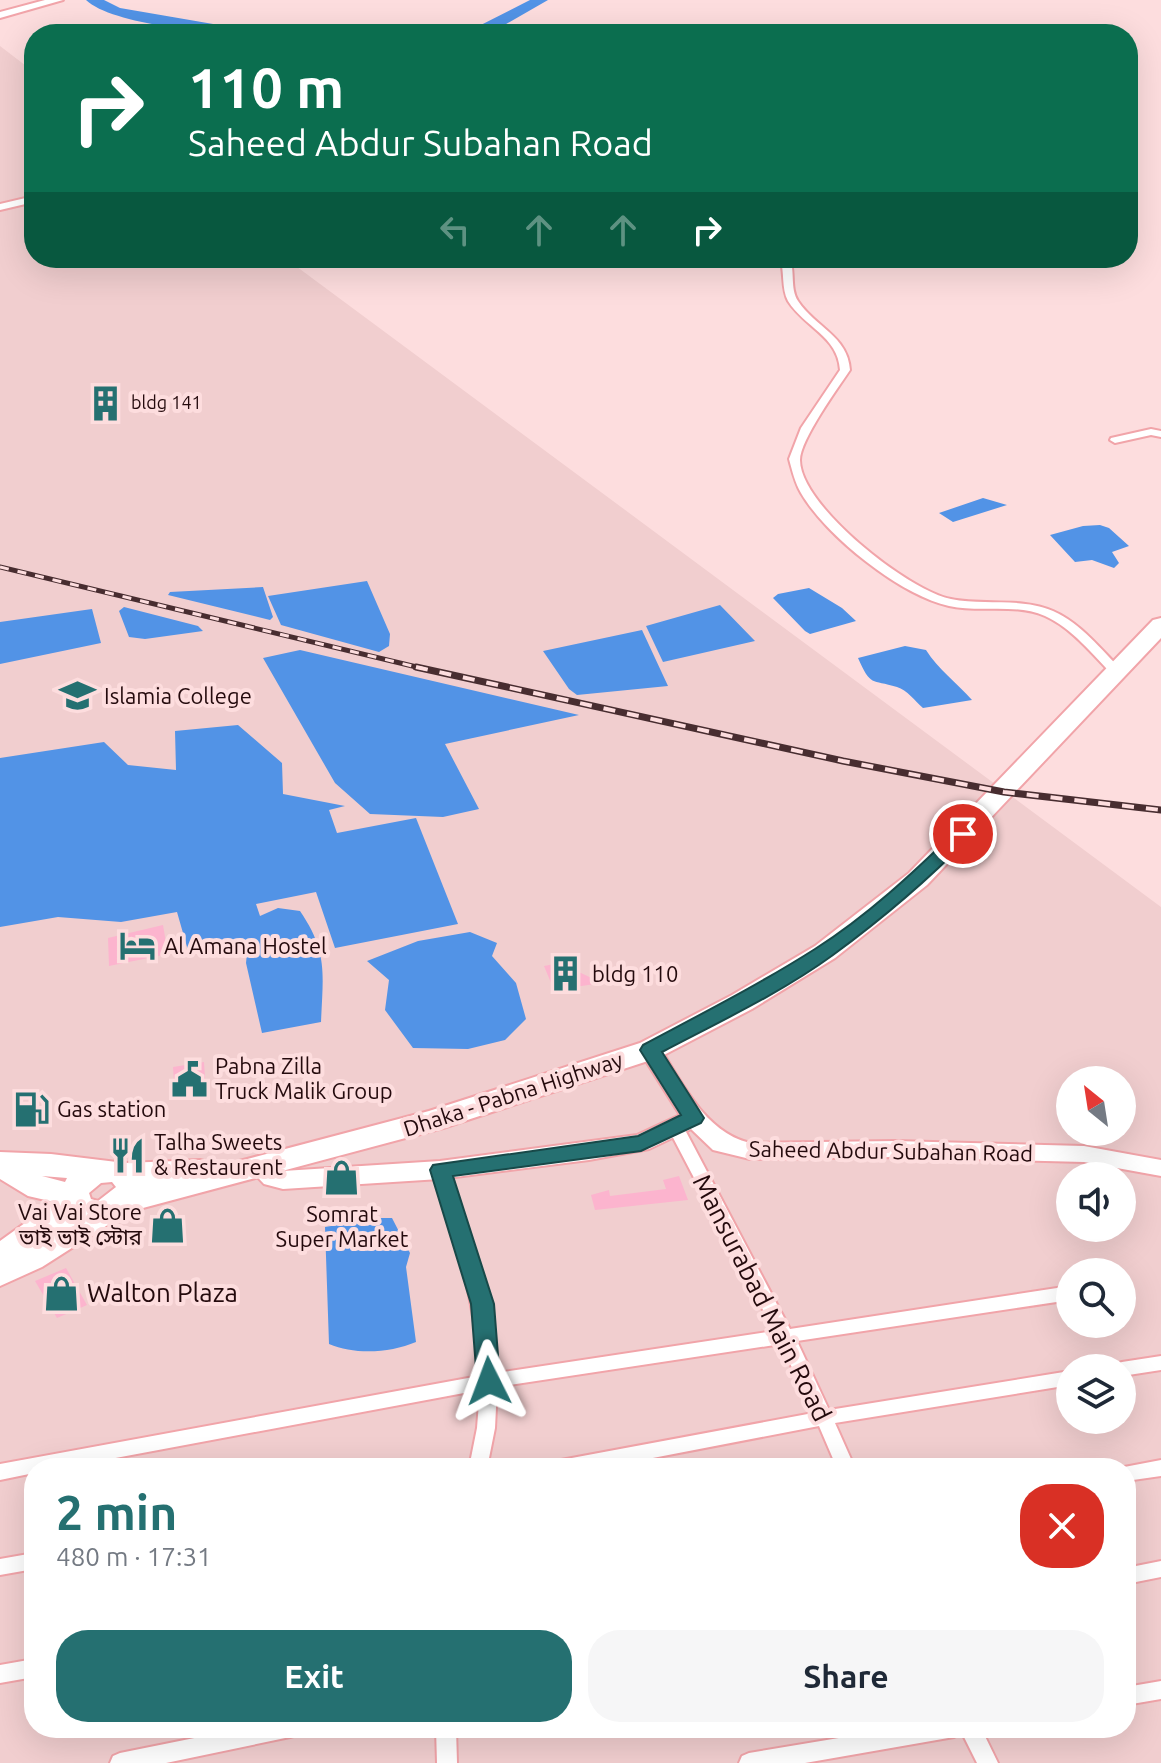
<!DOCTYPE html>
<meta charset="utf-8">
<style>
body{margin:0;font-family:Ubuntu,"Noto Sans Bengali",sans-serif;background:#f6f6f7;color:#1f2937;height:100vh;display:flex;flex-direction:column;font-size:30px;white-space:nowrap}
*{box-sizing:border-box;margin:0}
p{font-size:26px;color:#747a83}
.icon{flex:none;width:44px;height:44px;fill:none;stroke:currentColor;stroke-width:2;stroke-linecap:round;stroke-linejoin:round}
.map{position:relative;flex:1;overflow:hidden}
.drawer{position:absolute;left:24px;top:1458px;width:1112px;height:280px;display:flex;flex-direction:column;background:#fff;border-radius:32px;box-shadow:0 8px 32px #0002}
.drawer>*{flex:none}
.hud{position:absolute;left:24px;top:24px;width:1114px;height:244px;border-radius:32px;box-shadow:0 8px 32px #0002;background:#0b6e4f;color:#fff;overflow:hidden}
.needle{width:52px;rotate:330deg}
.tools{position:absolute;left:1056px;top:1066px;display:grid;gap:16px}
.tools a{display:grid;place-items:center;width:80px;height:80px;border-radius:50%;background:#fff;box-shadow:0 8px 32px #0002;font-size:40px}
.pin{position:absolute;display:grid;place-items:center;width:68px;height:68px;color:#fff;margin:-34px;border:4px solid #fff;border-radius:50%;box-shadow:0 2px 8px #0007}
.me{position:absolute;width:88px;margin:-44px;rotate:357deg;stroke-linejoin:round;filter:drop-shadow(0 0 6px #0008)}
.turn{display:flex;align-items:center;gap:28px;height:168px;padding:0 32px;font-size:36px}
.turn .icon{width:104px;height:104px;stroke-width:2.5}
.turn b{display:block;font-size:56px;line-height:68px}
.lanes{display:flex;align-items:center;height:76px;padding:0 32px;background:#0003;justify-content:center;gap:40px;direction:ltr}
.lanes .off{opacity:.35}
.round{display:grid;place-items:center;flex:none;width:84px;height:84px;border-radius:32px;background:#f6f6f7}
.overview{display:flex;align-items:center;justify-content:space-between;height:136px;padding:0 32px}
h1{font-size:48px;font-weight:700;line-height:60px;color:#257071}
.button{display:flex;gap:16px;margin-top:auto;padding:16px 32px}
.button a{flex:1;height:92px;border-radius:32px;background:#257071;color:#fff;font-size:32px;font-weight:700;line-height:92px;text-align:center}
.button a+a{background:#f6f6f7;color:#1f2937}
.map>svg:first-child{display:block}
.built{fill:#f1cecf;fill-rule:evenodd}
.water{fill:#5293e6}
.lines{fill:none;stroke-linecap:round;stroke-linejoin:round}
.river{fill:#5293e6;fill-rule:evenodd}
.building{fill:#fcb4ce}
.street-casing{stroke:#f1a4a9;stroke-width:4}
.secondary-casing{stroke:#f1a4a9;stroke-width:4}
.highway-casing{stroke:#f1a4a9;stroke-width:4}
.street{fill:#fff;fill-rule:evenodd}
.secondary{fill:#fff;fill-rule:evenodd}
.highway{fill:#fff;fill-rule:evenodd}
.rail-far1-casing{stroke:#482d30;stroke-width:5}
.rail-casing{stroke:#482d30;stroke-width:7}
.rail-far1{stroke:#fdddde;stroke-width:3;stroke-dasharray:9;stroke-linecap:butt}
.rail{stroke:#fdddde;stroke-width:4;stroke-dasharray:12;stroke-linecap:butt}
.route{fill:#257071;stroke:#184949;stroke-width:2}
.labels{text-anchor:middle;stroke-width:8;stroke-linejoin:round;paint-order:stroke}
.far-poi-label{font-size:18px;fill:#240a0d;stroke:#fdddde;text-anchor:start}
.poi-label{font-size:22px;fill:#240a0d;stroke:#fdddde;text-anchor:start}
.street-label{font-size:22px;fill:#240a0d;stroke:#fdddde}
.near-poi-label{font-size:26px;fill:#240a0d;stroke:#fdddde;text-anchor:start}
.near-street-label{font-size:26px;fill:#240a0d;stroke:#fdddde}
</style>
<div class="map">
<svg width="1161" height="1763" viewBox="0 0 1161 1763">
<rect width="100%" height="100%" fill="#fdddde"/>
<!-- built -->
<path class="built" d="M0,46l34,26v186h251l876,649v856h-1161zM1070,1080h52v52h-52zM1070,1176h52v52h-52zM1070,1272h52v52h-52zM1070,1368h52v52h-52zM34,1468h1092v260h-1092z"/>
<!-- water -->
<path class="water" d="M983,498l24,7 -54,17 -14,-9z
M1100,525l9,3 20,18 -17,6 7,11 -5,5 -22,-8 -17,2 -25,-27 33,-9z
M367,581l23,53 -1,12 -10,6 -98,-27 -13,-29z
M263,587l10,30 -3,3 -102,-25 2,-3z
M809,588l33,20 14,13 -46,13 -5,-3 -32,-33 5,-4z
M720,605l35,36 -92,21 -17,-36z
M124,607l74,19 5,5 -58,8 -16,-2 -10,-26z
M92,609l9,34 -101,21v-42z
M642,630l26,56 -91,9 -8,-6 -26,-38z
M905,646l21,4c12,19 31,33 46,50l-49,8c-8,-7 -16,-18 -26,-21 -26,-8 -26,0 -39,-29z
M300,650l279,65 -134,29 34,65 -36,8 -73,-3 -35,-31 -72,-125z
M238,725l44,38 1,31 62,12 -16,4 8,23 79,-15 42,106 -123,24 -19,-56 -60,12 4,12 18,-8 22,3c28,41 23,63 21,111l-59,11 -16,-70 2,-20 -59,11 -12,-42 -56,10 -63,-5 -58,10v-169l104,-16 24,23 48,5 -1,-39z
M470,932l27,11 -5,13 24,27 10,36 -21,21 -37,9 -55,-1 -28,-38 4,-30 -22,-19 51,-20z
M380,1218h12l18,35 -4,14 10,75c-26,11 -61,13 -87,2l-4,-117z"/>
<g class="lines">
<!-- river -->
<path class="river" d="M86,0h18l16,8 128,22 7,4c-38,0 -143,-9 -169,-34z
M530,0h18l-54,31 -31,3z"/>
</g>
<!-- building -->
<path class="building" d="M163,925l5,29 -59,12 -1,-28z
M560,963l42,20 -48,7 -10,-24z
M204,1062l2,30 -31,4 -2,-29z
M679,1176l9,24 -93,10 -4,-15 18,-5 1,6 56,-7 -3,-9z
M66,1268l21,37 -30,13 -22,-37z"/>
<g class="lines">
<defs>
<path id="street" d="M34,196v6l-34,8v-6z
M780,258h10c5,14 0,31 8,43 17,26 50,35 52,69 -12,18 -50,70 -50,90 0,46 109,131 151,139 34,7 70,-2 102,12 28,12 48,39 69,59l2,3 -2,3h-8c-21,-21 -42,-48 -69,-60 -30,-13 -65,-3 -96,-10 -49,-11 -123,-70 -148,-113 -6,-10 -9,-23 -12,-34l12,-31 39,-58c-2,-34 -36,-43 -52,-69 -7,-13 -3,-29 -8,-43z
M1151,429l10,2v6l-10,-2 -36,8 -5,-3 1,-2z
M676,1122l6,2 2,4 106,201 280,-43v14l-273,41 32,69 241,-39v14l-235,38 20,45h-18l-18,-42 -218,42h-49l3,-5 6,-3 252,-47 -32,-69 -284,43 -2,41 -8,40h-18l8,-40 3,-38 -418,78h-28v5l-34,7v-16l479,-88c-2,-72 -24,-139 -47,-206l2,-4h12l2,4c23,66 46,132 49,203l277,-42 -106,-203 2,-4z
M1161,1356v14l-39,6v-8h-8l2,-4 6,-2z
M1161,1460v16l-35,5v-13h-7z
M34,1553v16l-34,6v-16z
M1161,1561v16l-35,7v-16z
M34,1659v18l-34,6v-18z
M1161,1681v18l-35,6v-18z
M244,1728h56l-3,7 -7,2 -124,26h-56l3,-7 7,-3z
M436,1728h20l1,35h-20z
M899,1728h82l17,35h-21l-15,-30 -8,4 -149,26h-66l3,-7 7,-3z"/>
<path id="secondary" d="M45,0h18l-63,18v-6z
M650,1042l8,3c24,37 46,87 92,98l145,-2 189,5 77,14v16l-77,-14 -189,-5 -145,2 -37,-9 -22,-21 -42,20 -60,11 -149,19 -157,10 -19,-5 -16,-17 3,-6 8,-2 24,12 157,-10 197,-26 43,-20 -41,-65 3,-5z"/>
<path id="highway" d="M1161,618v20l-234,247 -92,73 -83,51 -92,48 -217,71 -315,84 -86,55 -42,19v-45l54,-39 -26,-6 -28,-17v-27l51,2 74,9 75,-3 11,3 2,5 216,-57 211,-68 92,-48 83,-49 94,-73 244,-253zM42,1176l25,2 -2,4zM112,1182l4,5 -18,14 -7,-2 -2,-6 12,-10z"/>
</defs>
<!-- street casing -->
<use href="#street" class="street-casing"/>
<!-- secondary casing -->
<use href="#secondary" class="secondary-casing"/>
<!-- highway casing -->
<use href="#highway" class="highway-casing"/>
<!-- street -->
<use href="#street" class="street"/>
<!-- secondary -->
<use href="#secondary" class="secondary"/>
<!-- highway -->
<use href="#highway" class="highway"/>
<defs>
<path id="rail-far1" d="M0,567l425,102"/>
<path id="rail" d="M416,667l427,94 161,31 157,18"/>
</defs>
<!-- rail-far1 casing -->
<use href="#rail-far1" class="rail-far1-casing"/>
<!-- rail casing -->
<use href="#rail" class="rail-casing"/>
<!-- rail-far1 -->
<use href="#rail-far1" class="rail-far1"/>
<!-- rail -->
<use href="#rail" class="rail"/>
</g>
<!-- route -->
<path class="route" d="M963,829l9,5 -3,4c-42,43 -87,81 -136,117 -52,38 -114,67 -171,97l42,66 -3,5 -60,28 -188,25 41,128 6,77 -3,7 -8,3 -9,-3 -3,-7 -6,-77 -41,-134 3,-5 205,-29 43,-21 -41,-65 3,-5c58,-31 117,-61 172,-96 52,-33 98,-76 142,-119z"/>
<!-- icons -->
<defs>
<symbol id="building-bare" viewBox="-9 -9 18 18"><path d="M-4-6H4V6H1V3H-1V6H-4ZM-2.5-4.3h1.7v1.8h-1.7ZM.8-4.3h1.7v1.8H.8ZM-2.5-1h1.7V.8h-1.7ZM.8-1h1.7V.8H.8Z" fill="#257071" stroke="#fdddde" stroke-width="2.5" paint-order="stroke"/></symbol>
<symbol id="university-bare" viewBox="-9 -9 18 18"><path d="M0-5L7-2L0 1L-7-2ZM-4 1L0 2.5L4 1V4Q0 6-4 4Z" fill="#257071" stroke="#fdddde" stroke-width="2.5" paint-order="stroke"/></symbol>
<symbol id="hotel-bare" viewBox="-9 -9 18 18"><path d="M-6-4.5h1.5V1H6V5H4.5V3h-9V5H-6ZM-4 0a1.8 1.8 0 1 1 3.6 0ZM.5 0V-2.5h3Q6-2.5 6 0Z" fill="#257071" stroke="#fdddde" stroke-width="2.5" paint-order="stroke"/></symbol>
<symbol id="civic-bare" viewBox="-9 -9 18 18"><path d="M-.6-6.5H3V-4.5H.6V-3L4-1V1h2V6H-6V1h2V-1L-.6-3ZM-1.2 2.5V6h2.4V2.5Z" fill="#257071" stroke="#fdddde" stroke-width="2.5" paint-order="stroke"/></symbol>
<symbol id="fuel-bare" viewBox="-9 -9 18 18"><path d="M-5.5-6h7V0h2V4h1.3V-2.5L3-4.5l.8-.8L6-3V5H2.5V1h-1V6h-7ZM-4.2-4.7v3.2H.2V-4.7Z" fill="#257071" stroke="#fdddde" stroke-width="2.5" paint-order="stroke"/></symbol>
<symbol id="restaurant-bare" viewBox="-9 -9 18 18"><path d="M-5-6h1v4h1v-4h1v4h1v-4h1v5L-1.5 .5V6h-2V.5L-5-1ZM5-6V6H3V1.5H1.5Q1.5-4 5-6Z" fill="#257071" stroke="#fdddde" stroke-width="2.5" paint-order="stroke"/></symbol>
<symbol id="shop-bare" viewBox="-9 -9 18 18"><path d="M-5-2.5h2.3a2.7 3.5 0 0 1 5.4 0H5L5.5 6h-11ZM-1.5-2.5h3a1.5 2.3 0 0 0-3 0Z" fill="#257071" stroke="#fdddde" stroke-width="2.5" paint-order="stroke"/></symbol>
</defs>
<g fill-rule="evenodd">
<use href="#building-bare" x="80" y="378" width="51" height="51"/>
<use href="#university-bare" x="52" y="670" width="51" height="51"/>
<use href="#hotel-bare" x="112" y="920" width="51" height="51"/>
<use href="#building-bare" x="540" y="948" width="51" height="51"/>
<use href="#civic-bare" x="164" y="1054" width="51" height="51"/>
<use href="#fuel-bare" x="6" y="1084" width="51" height="51"/>
<use href="#restaurant-bare" x="102" y="1130" width="51" height="51"/>
<use href="#shop-bare" x="316" y="1152" width="51" height="51"/>
<use href="#shop-bare" x="142" y="1200" width="51" height="51"/>
<use href="#shop-bare" x="36" y="1268" width="51" height="51"/>
</g>
<g class="labels">
<!-- far-poi labels -->
<g class="far-poi-label">
<text x="131" y="409">bldg 141</text>
</g>
<!-- poi labels -->
<g class="poi-label">
<text x="104" y="704">Islamia College</text>
<text x="164" y="954">Al Amana Hostel</text>
<text x="592" y="982">bldg 110</text>
<text x="215" y="1074">Pabna Zilla<tspan x="215" dy="25">Truck Malik Group</tspan></text>
<text x="57" y="1117">Gas station</text>
<text x="154" y="1150">Talha Sweets<tspan x="154" dy="25">&amp; Restaurent</tspan></text>
<text x="142" y="1220" text-anchor="end">Vai Vai Store<tspan x="142" dy="25">ভাই ভাই স্টোর</tspan></text>
<text x="342" y="1222" text-anchor="middle">Somrat<tspan x="342" dy="25">Super Market</tspan></text>
</g>
<!-- street labels -->
<g class="street-label">
<text transform="translate(513 1094) rotate(-18)" y="8">Dhaka - Pabna Highway</text>
<text transform="translate(891 1151) rotate(1)" y="8">Saheed Abdur Subahan Road</text>
</g>
<!-- near-poi labels -->
<g class="near-poi-label">
<text x="87" y="1302">Walton Plaza</text>
</g>
<!-- near-street labels -->
<g class="near-street-label">
<text transform="translate(762 1298) rotate(63)" y="9">Mansurabad Main Road</text>
</g>
</g>
</svg>
<div class="tools">
<a><svg class="needle" viewBox="-14 -14 28 28"><path d="M0-13l5 13h-10z" fill="#e53935"/><path d="M0 13l5-13h-10z" fill="#747a83"/></svg></a>
<a><svg class="icon" aria-label="sound" viewBox="0 0 24 24"><path d="M4 9h4l5-4v14l-5-4H4zM17 9q2 3 0 6"/></svg></a>
<a><svg class="icon" aria-label="search" viewBox="0 0 24 24"><circle cx="10" cy="10" r="6"/><path d="M15 15l6 6"/></svg></a>
<a><svg class="icon" aria-label="layers" viewBox="0 0 24 24"><path d="M12 4l9 5-9 5-9-5zM3 14l9 5 9-5"/></svg></a>
</div>
<div class="pin" style="left:963px;top:834px;background:#d93025"><svg class="icon" aria-label="arrive" viewBox="0 0 24 24"><path d="M6 21V4h12l-3 4 3 4H6"/></svg></div>
<svg class="me" style="left:489px;top:1381px" viewBox="-20 -20 40 40"><path d="M0-17L14 15 0 8-14 15z" fill="#257071" stroke="#fff" stroke-width="4"/></svg>
<div class="hud">
<div class="turn"><svg class="icon" aria-label="right" viewBox="0 0 24 24"><path d="M7 20v-9h11M14 6l5 5-5 5"/></svg><div><b>110 m</b>Saheed Abdur Subahan Road</div></div>
<div class="lanes"><svg class="icon off" aria-label="left" viewBox="0 0 24 24"><path d="M17 20v-9H6M10 6l-5 5 5 5"/></svg><svg class="icon off" aria-label="ahead" viewBox="0 0 24 24"><path d="M12 20V5M6 11l6-6 6 6"/></svg><svg class="icon off" aria-label="ahead" viewBox="0 0 24 24"><path d="M12 20V5M6 11l6-6 6 6"/></svg><svg class="icon" aria-label="right" viewBox="0 0 24 24"><path d="M7 20v-9h11M14 6l5 5-5 5"/></svg></div>
</div>
<section class="drawer">
<div class="overview"><div><h1>2 min</h1><p>480 m · 17:31</p></div><a class="round" style="background:#d93025;color:#fff"><svg class="icon" aria-label="close" viewBox="0 0 24 24"><path d="M6 6l12 12M18 6L6 18"/></svg></a></div>
<div class="button"><a>Exit</a><a>Share</a></div>
</section>
</div>
